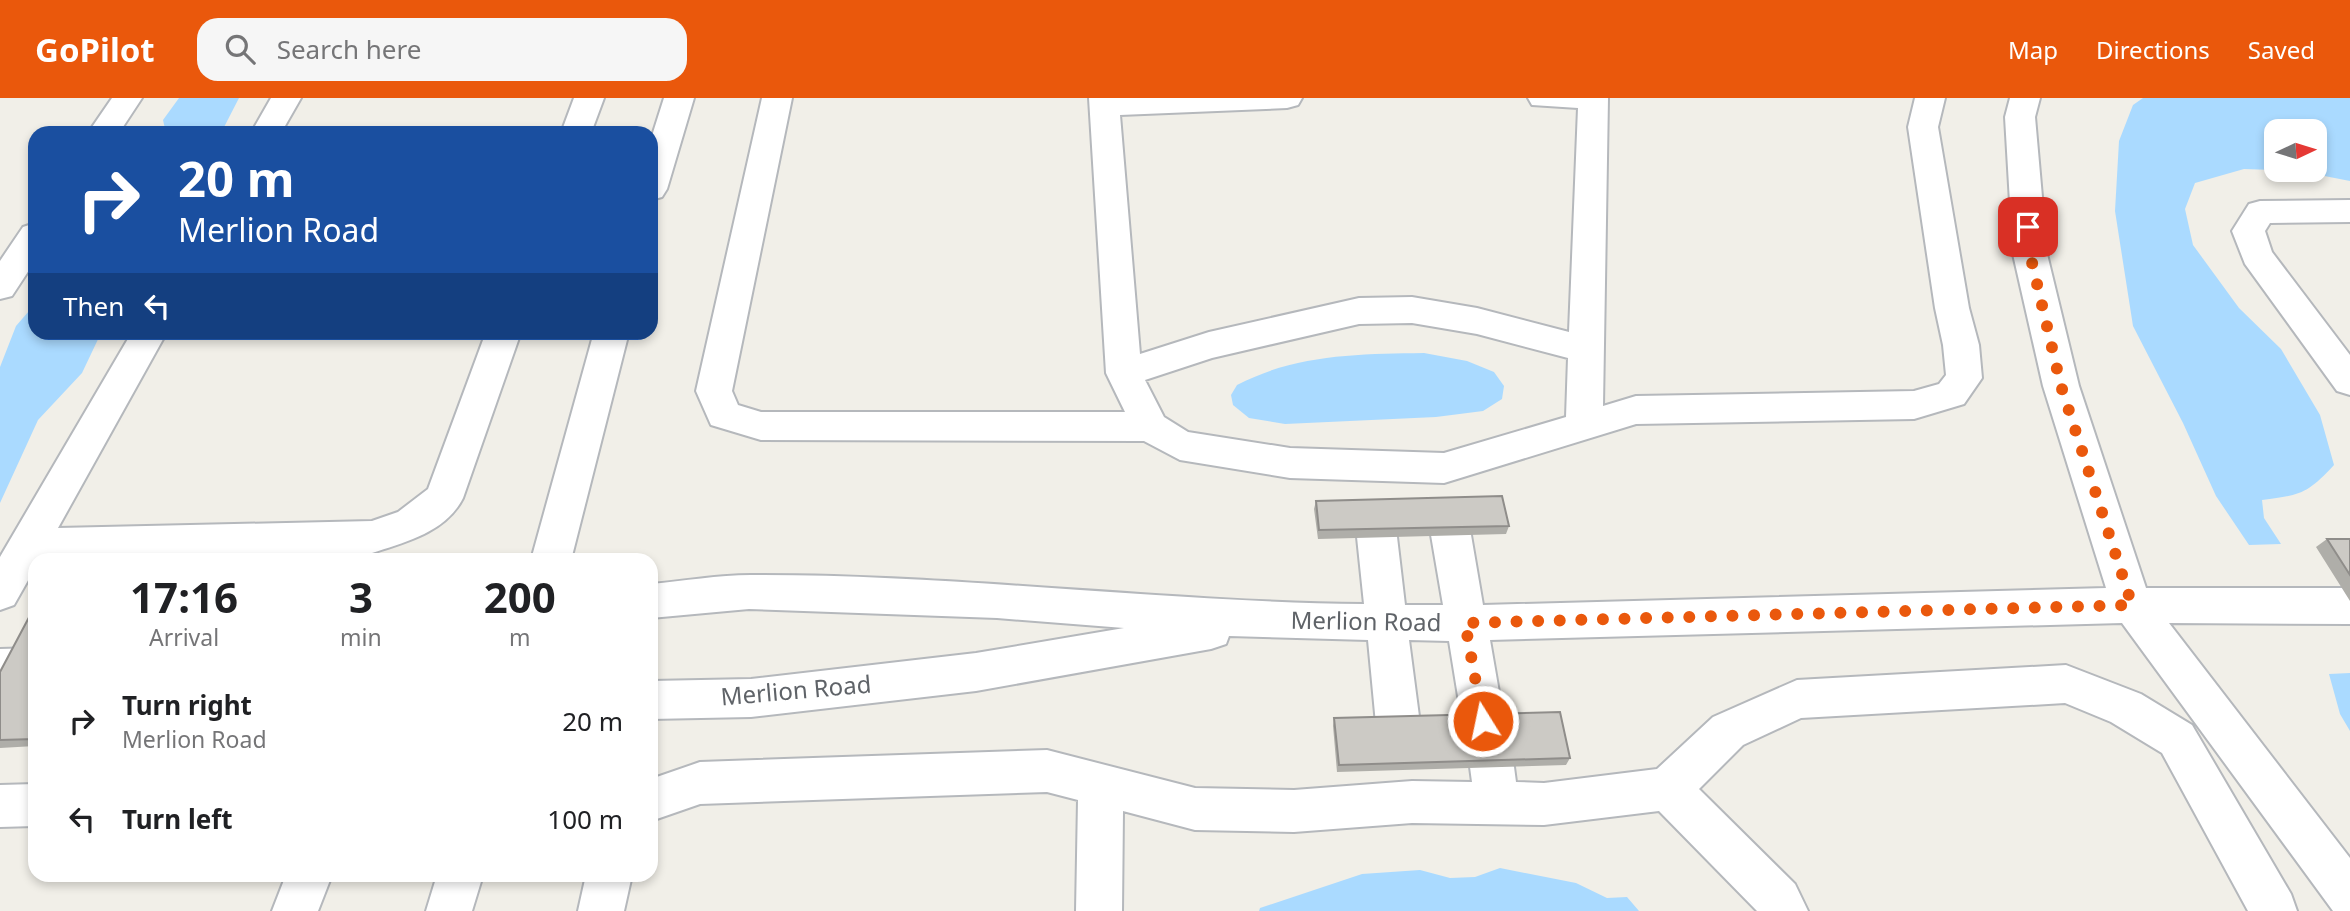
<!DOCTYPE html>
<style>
body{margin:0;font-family:"Noto Sans",sans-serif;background:#f6f6f6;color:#202124;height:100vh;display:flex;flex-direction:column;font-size:26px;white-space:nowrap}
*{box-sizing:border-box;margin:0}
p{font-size:23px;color:#757577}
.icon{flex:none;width:38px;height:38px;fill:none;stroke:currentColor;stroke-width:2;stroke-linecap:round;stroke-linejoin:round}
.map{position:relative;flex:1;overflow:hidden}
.details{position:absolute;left:28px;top:455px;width:630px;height:329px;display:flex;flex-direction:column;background:#fff;border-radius:21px;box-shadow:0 4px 10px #0003}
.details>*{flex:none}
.guide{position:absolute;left:28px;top:28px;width:630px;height:214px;border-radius:21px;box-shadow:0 4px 10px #0003;background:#1a4fa0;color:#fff;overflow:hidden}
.needle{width:46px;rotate:86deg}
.buttons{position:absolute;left:2264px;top:21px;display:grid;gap:14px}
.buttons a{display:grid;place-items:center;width:63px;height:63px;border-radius:14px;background:#fff;box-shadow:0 4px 10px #0003;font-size:35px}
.pin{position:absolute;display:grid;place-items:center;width:60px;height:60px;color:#fff;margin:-30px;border-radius:14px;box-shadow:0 4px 10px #0006}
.me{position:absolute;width:77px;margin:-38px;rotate:350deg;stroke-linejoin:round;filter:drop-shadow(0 0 5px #0008)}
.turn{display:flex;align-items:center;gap:24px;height:147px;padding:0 35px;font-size:32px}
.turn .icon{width:91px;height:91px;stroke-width:2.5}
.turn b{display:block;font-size:49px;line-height:60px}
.then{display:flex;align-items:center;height:66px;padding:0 35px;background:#0003;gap:14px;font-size:26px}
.eta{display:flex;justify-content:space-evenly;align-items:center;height:119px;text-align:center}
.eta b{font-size:42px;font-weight:700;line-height:49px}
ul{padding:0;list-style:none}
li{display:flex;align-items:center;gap:21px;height:98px;padding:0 35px}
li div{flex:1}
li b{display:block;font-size:26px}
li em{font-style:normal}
header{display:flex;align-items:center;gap:42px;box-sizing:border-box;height:98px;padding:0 35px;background:#ea580c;color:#fff}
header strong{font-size:33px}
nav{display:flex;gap:38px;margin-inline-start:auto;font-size:24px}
.search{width:490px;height:63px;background:#f6f6f6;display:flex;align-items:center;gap:18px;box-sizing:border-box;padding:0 24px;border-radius:21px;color:#757577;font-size:26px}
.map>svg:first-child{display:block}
.water{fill:#aadaff;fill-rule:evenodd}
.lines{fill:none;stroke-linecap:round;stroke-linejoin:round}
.minor-casing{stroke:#b5b8bc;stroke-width:4}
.minor{fill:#fff;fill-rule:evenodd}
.wall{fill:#afaea9}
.building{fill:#cccac5;stroke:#8f8d8a;stroke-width:2}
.route{stroke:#ea580c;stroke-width:12;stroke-dasharray:0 21.6}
.labels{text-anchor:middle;stroke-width:5;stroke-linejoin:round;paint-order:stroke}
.street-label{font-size:24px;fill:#5f6368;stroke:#fff}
</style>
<header>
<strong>GoPilot</strong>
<div class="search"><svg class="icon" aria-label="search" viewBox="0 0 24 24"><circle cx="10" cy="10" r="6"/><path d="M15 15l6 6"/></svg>Search here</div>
<nav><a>Map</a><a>Directions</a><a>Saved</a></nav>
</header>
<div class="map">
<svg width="2350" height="813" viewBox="0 0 2350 813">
<rect width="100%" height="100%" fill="#f1efe8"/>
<!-- water -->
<path class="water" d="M179,0h60l-18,35h-55l-3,-13z
M2143,0h207v83l-51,-10 -55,-2 -49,14 -10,26 8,36 46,63 42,41 39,66 14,50c-27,29 -33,30 -72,35l2,18 17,26 -32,1 -33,-49 -33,-73 -50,-97 -18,-115 4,-70 14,-36zM2277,33h38v39h-38z
M35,206v28l66,1 -19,40 -44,47 -38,83v-136l16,-41z
M1424,255l43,8 27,11 10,14 -2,13 -19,12 -47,6 -151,7 -36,-6 -16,-13 -2,-10 6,-10c59,-31 122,-31 187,-32z
M2350,575v58l-10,-17 -11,-40z
M1500,770l76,15 31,15 20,-1 12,14h-380l1,-3 102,-34 58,-4 30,8 25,-1z"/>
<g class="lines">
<defs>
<path id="minor" d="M112,0h30l-23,35h-31z
M271,0h30l-20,35h-30z
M574,0h30l-13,35h-30z
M664,0h30l-27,91 -5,8 -11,3v-61z
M762,0h30l-60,293 6,14 23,7h364l-19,-39 -17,-275h213l-4,7 -11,3 -167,7 20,239 69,-22 150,-34 53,-1 65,11 92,24 9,-224 -46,-3 -4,-7h80l-5,308 33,-10 278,-5 25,-7 7,-9 -3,-30 -8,-37 -27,-181 7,-29h30l-7,29 31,181 10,37 3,33 -18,26 -50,15 -278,5 -192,59 -154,-5 -110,-18 -36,-19 -383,-1 -50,-15 -15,-34zM1412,225l65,11 91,24 -2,59 -122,36 -154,-5 -102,-16 -24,-15 -19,-37 67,-22 147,-34z
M2010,0h30l-5,19 12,137 32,132 67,202h204v36l-181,-1 181,235v53h-17l-211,-288 -632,17 14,81 -6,14 -15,6 -15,-6 -6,-14 -13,-80 -40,-1 11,84 -7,14 -15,6 -15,-6 -7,-14 -8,-84 -139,-4 -3,8 -15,5 -235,42 -225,26 -100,2v-38l100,-2 225,-26 148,-25 -127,-10 -248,-9 -98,9v-34c33,-3 67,-9 100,-9 205,-1 409,27 613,29l-7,-67 6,-12 14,-4 14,4 6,12 8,68h38l-12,-70 6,-12 14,-4 14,4 6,12 12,70 623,-17 -63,-202 -30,-132 -8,-137z
M2350,102v22l-80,1 -5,8 7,21 78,103v40l-13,-4 -92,-127 -13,-33 17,-27 11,-3z
M35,125v38l-23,35 -12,3v-38l23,-34z
M132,234h35l-109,196 314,-7 26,-9 30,-23 58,-157h35l-58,166c-17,34 -57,44 -91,55l-337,7v8l-21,37 -14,5v-53z
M594,234h35l-58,228h-40z
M35,550v38l-35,1v-38z
M2066,567l75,29 51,31 99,169 6,17h-49l-86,-158 -51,-31 -46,-19 -264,15 -58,27 -44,44 96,95 13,27h-51l-98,-100 -115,14 -132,-2 -118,9 -99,-2 -72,-19 -1,100h-46l2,-111 -31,-8 -347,12 -49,17v-42l49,-17 347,-12 148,38 99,2 118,-9 60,1 -2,-15 6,-15 16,-6 16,6 6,15 2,15 28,1 113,-14 56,-52 84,-37z
M35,686v42l-35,1v-42z
M286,777h46l-14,36h-46z
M437,777h46l-11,36h-46z
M586,777h46l-8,36h-46z"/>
</defs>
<!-- minor casing -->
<use href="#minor" class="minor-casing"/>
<!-- minor -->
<use href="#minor" class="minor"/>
</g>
<!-- wall -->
<path class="wall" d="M1316,403l193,25 -3,8 -188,5 -4,-30z
M2327,441h23v62l-34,-54z
M35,508v140l-35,2v-76z
M1334,620l236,40 -4,7 -229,7 -4,-46z"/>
<!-- building -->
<path class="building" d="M1502,398l7,30 -190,4 -3,-29z
M2327,441h23v36z
M35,508v133l-35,1v-68z
M1560,614l10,46 -231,7 -5,-47z"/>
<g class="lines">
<!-- route -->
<path class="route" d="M1483,623l-18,-98 667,-18 -71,-219 -31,-132 -2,-27"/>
</g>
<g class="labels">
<!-- street labels -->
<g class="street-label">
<text transform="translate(1366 524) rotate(1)" y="8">Merlion Road</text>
<text transform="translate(796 593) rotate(-5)" y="8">Merlion Road</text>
</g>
</g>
</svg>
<div class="buttons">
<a><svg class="needle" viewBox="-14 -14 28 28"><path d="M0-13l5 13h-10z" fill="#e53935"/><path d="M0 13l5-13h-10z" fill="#757577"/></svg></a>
</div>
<div class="pin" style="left:2028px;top:129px;background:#d93025"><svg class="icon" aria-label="arrive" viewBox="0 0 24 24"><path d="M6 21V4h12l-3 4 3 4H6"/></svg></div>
<svg class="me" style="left:1483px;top:623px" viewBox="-20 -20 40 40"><circle r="17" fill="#ea580c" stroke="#fff" stroke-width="3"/><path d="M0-11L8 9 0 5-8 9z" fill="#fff"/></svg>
<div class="guide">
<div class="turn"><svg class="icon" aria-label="right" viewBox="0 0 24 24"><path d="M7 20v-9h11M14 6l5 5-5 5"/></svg><div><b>20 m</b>Merlion Road</div></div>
<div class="then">Then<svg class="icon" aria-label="left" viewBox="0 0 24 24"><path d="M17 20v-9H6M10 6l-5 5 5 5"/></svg></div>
</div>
<section class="details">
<div class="eta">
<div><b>17:16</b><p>Arrival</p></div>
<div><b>3</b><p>min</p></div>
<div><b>200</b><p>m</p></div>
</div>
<ul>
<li><svg class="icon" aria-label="right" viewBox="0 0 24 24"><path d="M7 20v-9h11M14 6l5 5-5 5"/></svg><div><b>Turn right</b><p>Merlion Road</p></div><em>20 m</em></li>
<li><svg class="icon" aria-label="left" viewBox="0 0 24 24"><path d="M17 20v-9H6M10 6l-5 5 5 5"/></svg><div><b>Turn left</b></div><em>100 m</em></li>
</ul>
</section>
</div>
